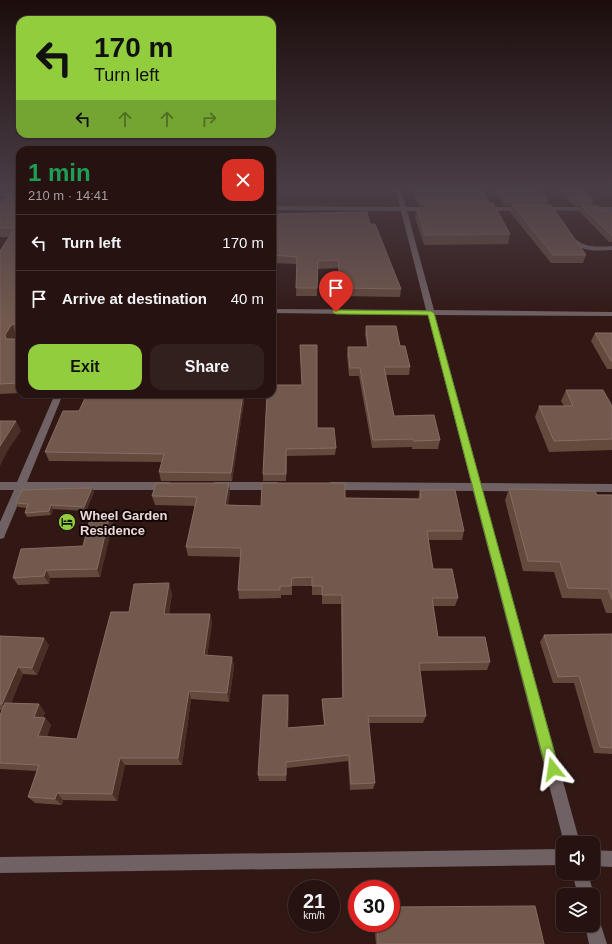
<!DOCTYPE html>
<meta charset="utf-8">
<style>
body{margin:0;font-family:Helvetica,sans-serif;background:#32201e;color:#f1f3f6;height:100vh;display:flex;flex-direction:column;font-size:15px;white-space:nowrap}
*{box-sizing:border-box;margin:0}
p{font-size:13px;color:#a49e9f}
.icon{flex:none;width:22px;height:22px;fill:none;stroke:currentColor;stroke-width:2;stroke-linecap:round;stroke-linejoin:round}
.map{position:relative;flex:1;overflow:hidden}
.details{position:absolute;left:16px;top:146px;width:260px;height:252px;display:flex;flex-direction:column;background:#261210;border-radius:12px;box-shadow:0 1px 3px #0004,0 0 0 1px #423230}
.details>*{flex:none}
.guide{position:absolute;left:16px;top:16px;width:260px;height:122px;border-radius:12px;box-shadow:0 1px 3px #0004,0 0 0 1px #423230;background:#92cd3e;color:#111;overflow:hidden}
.tools{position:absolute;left:556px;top:836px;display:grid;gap:8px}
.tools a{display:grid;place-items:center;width:44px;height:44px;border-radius:8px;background:#261210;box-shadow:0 1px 3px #0004,0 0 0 1px #423230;font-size:20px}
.speed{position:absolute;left:288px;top:880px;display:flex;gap:8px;font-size:20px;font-weight:700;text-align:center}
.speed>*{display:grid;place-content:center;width:52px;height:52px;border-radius:50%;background:#261210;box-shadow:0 1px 3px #0004,0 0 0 1px #423230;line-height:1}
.speed small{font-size:10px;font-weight:400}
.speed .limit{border:6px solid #d22;background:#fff;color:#111}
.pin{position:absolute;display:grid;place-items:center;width:34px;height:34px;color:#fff;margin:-41px -17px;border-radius:50% 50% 50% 0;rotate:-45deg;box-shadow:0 0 4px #0007}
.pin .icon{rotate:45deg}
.me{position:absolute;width:44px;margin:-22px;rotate:345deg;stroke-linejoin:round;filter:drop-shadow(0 0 3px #0008)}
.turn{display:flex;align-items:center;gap:14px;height:84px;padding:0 12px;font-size:18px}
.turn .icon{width:52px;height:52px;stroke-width:2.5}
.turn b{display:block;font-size:28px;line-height:34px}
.lanes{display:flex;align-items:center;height:38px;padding:0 12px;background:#0003;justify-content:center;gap:20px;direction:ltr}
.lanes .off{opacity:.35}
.round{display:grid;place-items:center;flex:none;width:42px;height:42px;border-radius:12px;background:#32201e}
.head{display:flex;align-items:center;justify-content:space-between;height:68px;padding:0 12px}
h1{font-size:24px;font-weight:600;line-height:30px;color:#1e9e55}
.button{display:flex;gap:8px;margin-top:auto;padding:8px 12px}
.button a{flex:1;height:46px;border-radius:12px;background:#92cd3e;color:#111;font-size:16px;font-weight:600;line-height:46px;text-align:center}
.button a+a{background:#32201e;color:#f1f3f6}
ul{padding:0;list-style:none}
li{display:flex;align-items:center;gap:12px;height:56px;padding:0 12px;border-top:1px solid #423230}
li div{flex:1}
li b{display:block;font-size:15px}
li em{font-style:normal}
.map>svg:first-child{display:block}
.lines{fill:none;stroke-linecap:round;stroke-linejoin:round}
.minor{fill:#706164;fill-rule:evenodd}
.wall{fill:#634a3d;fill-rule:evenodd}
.shaded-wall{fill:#492f26}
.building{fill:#72594e;stroke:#856d63;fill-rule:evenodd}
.route{fill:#92cd3e;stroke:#5f8528}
.labels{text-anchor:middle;stroke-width:4;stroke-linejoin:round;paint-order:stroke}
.poi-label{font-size:13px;font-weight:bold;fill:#ebd9d6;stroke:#120706;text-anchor:start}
</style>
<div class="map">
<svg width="612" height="944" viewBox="0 0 612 944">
<rect width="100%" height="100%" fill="#321815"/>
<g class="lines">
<!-- minor -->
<path class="minor" d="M15,187h5v1l-18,24 -2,1v-6z
M395,187h6l5,20h24l3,2 -3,2h-23l27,99 178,2v4l-177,-1 46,168 131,1v8l-129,-1 97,352h-16l-91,-352 -141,-1 -4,-1 -1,-3 1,-3 4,-1 139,1 -43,-168 -156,-2v-4l154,1 -25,-99 -129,-1v-4l128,1z
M484,207h40l3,2 -3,2 -42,-1v-2z
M540,207h72v4l-74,-1 -1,-1z
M568,236h4c11,12 25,11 40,10v4c-17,1 -34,2 -45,-13z
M55,394h8l-36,88h141l4,1 1,3 -1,3 -4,1h-144l-19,45 -1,3 -4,1v-17l14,-32h-14v-8h17z
M216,482h60l4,1 1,3 -1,3 -4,1h-60l-4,-1 -1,-3 1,-3z
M563,849v16l-563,8v-16z
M593,850l19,1v16l-19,-1z
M572,873h16l6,22 -1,3v-3h-15z
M593,917l6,2 8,25h-18l-4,-19h8z"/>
</g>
<!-- wall -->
<path class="wall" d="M0,187h20v206l-20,1v-143l9,-14h-9v-39l2,4 13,-8 -2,-7 -7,9h-6zM16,334h1l-2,5h-2z
M409,187h129l10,14 -1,4 39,50 -3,8h-32l-41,-51 2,-6h-7l-13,-17 -7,4 4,8v2l21,31 -2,10 -84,1 -9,-28 2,-9h6l1,-2h-5z
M555,187h27l11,13 -2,6h-17z
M582,206l18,2 -1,2 13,1v31h-3l-29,-30z
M272,224h98l31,65 -1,8 -59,-1 -3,-28 -20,1 -1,27h-21l1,-32 -25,-1z
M366,326l34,20 10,21 -1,8h-24l9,41 46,24 -2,9h-26v-2l-40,1 -13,-72h-10l-2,-21 1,-8h19l-2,-13z
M595,333h17v36h-5l-16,-28z
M566,390l46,16v44l-63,2 -14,-35 4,-11h25l-3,-5z
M87,394h158l-13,87h-71l-2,-9 3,-10 -113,-1 -4,-9 34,-41z
M267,394l50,34 19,20 -1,7 -48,1 -1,25h-23v-7z
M92,488l2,4 -8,19 -33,-2 -2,6 -24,2 -2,-4 2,-5 -9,-1 -2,-4z
M509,489l88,6h15v118h-6l-5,-14 -39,-1 -8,-26 -31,-1 -18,-71z
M420,490l44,41 -2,9h-34l5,29 25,29 -3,8h-22l5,31 52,25 -3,8 -67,1 6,45 -3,7h-55l7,60 -2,6 -23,1 -2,-29 -61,7 -1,13h-27l-1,-6 31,-72 -1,25 36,-3 -2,-19v-7l20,-1 -1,-94h-19v-9h-10v-9h-20v9h-11v3l-42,1 -1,-9 3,-33 -53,-1 -2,-9 9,-41 -40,-1 -3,-9 78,-4 -2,13 33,1 84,-8 73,1z
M113,522l-13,55 -50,1 -1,6 -31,1 -5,-7 70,-32z
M172,593l-3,21h41l2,9 -5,33 25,1 2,9 -5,36 -38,-3 -9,66h-57l-8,36 -54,-1 -1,5 -27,-2 -7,-6 9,-26 -37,-2v-54l2,-5h-2v-74l49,9 -12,30 -14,-1 -12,29 28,1 6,9 -2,4 2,1 6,7 -4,11 30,3 52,-127z
M612,634v120l-18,-1 -20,-70h-21l-13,-41 4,-7z
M374,923h17l153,21h-168z"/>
<!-- shaded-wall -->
<path class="shaded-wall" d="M3,187h11l-8,9z
M489,187h3v2l-10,6 1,-4z
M12,324l4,10 -6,11 -5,-10z
M243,394h2l-13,87 -1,-8z
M16,421l5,10 -13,19 -8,16v-20z
M229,483l1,9 -3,22 -2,-9z
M92,488l2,4 -8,19 -2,-4z
M51,505l2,4 -2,6 -2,-4z
M110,514l3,8 -13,55 -3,-8z
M46,570l4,8 -1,6 -5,-8z
M169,583l3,10 -5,30 -3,-9z
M210,614l2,9 -6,41 -2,-9z
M44,638l5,7 -12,30 -5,-7z
M232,657l2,9 -5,36 -2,-9z
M18,667l5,7 -15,36 -6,-6z
M189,691l2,8 -9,66 -4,-7z
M288,695l1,8 -1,32 -1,-7z
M39,704l6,9 -4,12 -7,-8z
M45,718l6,7 -6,18 -7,-7z
M120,758l5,7 -8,36 -5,-7z
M286,762l1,6 -1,13z
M57,793l6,7 -1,5 -7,-6z"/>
<!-- building -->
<path class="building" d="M13,187h7v196l-20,1v-133l15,-23h-15v-24l9,-10 9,-1v-6zM12,324h5v10l-2,5h-9l-1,-4z
M412,187h77l-6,4 6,10h-69z
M495,187h43l10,14h-42z
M562,187h20l11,13h-18z
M424,202l69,1 17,31 -85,1 -8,-27h10z
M512,204l39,1 35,50h-33z
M582,206h16l2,2 -2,2 14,1v25z
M367,212l3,12h5l26,65 -60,-1 -3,-28 -20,1 -1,27h-21l1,-31 -25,-2v-31h2l2,-10z
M366,326h30l4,20h5l5,21h-26l10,49 40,-1 6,25 -26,1 -1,-2 -40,1 -13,-72h-10l-2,-21h20z
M595,333h17v28h-1z
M300,345h17v83h17l2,20 -50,1v25h-23l4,-80h5v-9h30z
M566,390h37l9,16v33l-58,2 -15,-35h34z
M87,394h156l-12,79 -72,-1 5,-18 -119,-2 18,-41h16z
M0,421h16l-16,25z
M156,483h73l-4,22 36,1 1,-23h83v15l76,1 -1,-9h35l9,41h-37l6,38h19l6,29h-26l6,39h47l5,25 -71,1 7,53h-58l7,67 -24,1 -2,-29 -63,7v13h-28l5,-80h25l-1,33 38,-3 -3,-26 21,-1 -1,-103h-20v-9h-10v-9l-20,1 -1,8h-11v4h-42l3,-42 -55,-1 11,-50 -45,-1z
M92,488l-8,19 -33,-2 -2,6 -24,2 3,-9 -12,-1 6,-13z
M509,489l86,2 2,4h15v105l-4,-11 -40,-1 -8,-26 -32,-1z
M110,514l-13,55 -51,1 -2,6 -31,2 8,-29 62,-3 8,-31z
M169,583l-5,31h46l-6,41 28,2 -5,36 -38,-2 -11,67h-58l-8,36 -55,-1 -2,6 -27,-2 11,-32 -39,-2v-48l5,-12 34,1 -5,13 11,1 -7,18 39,3 34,-127h18l5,-28z
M612,634v114l-12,-1 -21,-71 -21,1 -14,-42z
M0,636l44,2 -12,30 -14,-1 -16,37h-2z
M535,906l9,38h-166l-1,-21h14v-16z"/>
<!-- sky -->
<linearGradient id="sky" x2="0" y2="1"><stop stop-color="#1c0d0c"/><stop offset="0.59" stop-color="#493d46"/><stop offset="1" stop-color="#493d46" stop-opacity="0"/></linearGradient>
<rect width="612" height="319" fill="url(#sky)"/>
<!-- route -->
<path class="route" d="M333,310l98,1 3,2 125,456 -2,4 -4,2 -5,-2 -2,-4 -118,-454 -92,-1 -3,-1z"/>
<!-- icons -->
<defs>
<symbol id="hotel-disc" viewBox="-11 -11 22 22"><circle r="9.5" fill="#92cd3e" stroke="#120706"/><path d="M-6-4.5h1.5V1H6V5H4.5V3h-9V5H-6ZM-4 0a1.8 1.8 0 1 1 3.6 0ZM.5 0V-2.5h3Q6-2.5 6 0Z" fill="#111"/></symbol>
</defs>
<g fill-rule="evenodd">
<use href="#hotel-disc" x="57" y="512" width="20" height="20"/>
</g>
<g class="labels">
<!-- poi labels -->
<g class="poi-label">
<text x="80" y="520">Wheel Garden<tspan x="80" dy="15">Residence</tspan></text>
</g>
</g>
</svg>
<div class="tools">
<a><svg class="icon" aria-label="sound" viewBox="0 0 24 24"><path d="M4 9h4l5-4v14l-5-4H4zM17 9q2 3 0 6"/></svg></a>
<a><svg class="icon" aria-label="layers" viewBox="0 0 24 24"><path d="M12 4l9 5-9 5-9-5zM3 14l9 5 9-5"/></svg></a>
</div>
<div class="speed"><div>21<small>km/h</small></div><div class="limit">30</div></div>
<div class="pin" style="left:336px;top:312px;background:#d93025"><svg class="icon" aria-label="arrive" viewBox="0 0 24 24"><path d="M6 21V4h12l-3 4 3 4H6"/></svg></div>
<svg class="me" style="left:553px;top:769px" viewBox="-20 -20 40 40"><path d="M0-17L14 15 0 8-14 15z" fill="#92cd3e" stroke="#fff" stroke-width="4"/></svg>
<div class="guide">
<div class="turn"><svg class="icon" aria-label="left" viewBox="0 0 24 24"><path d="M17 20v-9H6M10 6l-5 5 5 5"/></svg><div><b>170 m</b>Turn left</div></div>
<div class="lanes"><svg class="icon" aria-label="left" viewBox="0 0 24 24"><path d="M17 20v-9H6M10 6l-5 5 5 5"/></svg><svg class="icon off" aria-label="ahead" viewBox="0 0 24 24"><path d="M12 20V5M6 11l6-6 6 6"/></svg><svg class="icon off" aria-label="ahead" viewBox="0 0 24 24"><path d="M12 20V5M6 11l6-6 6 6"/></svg><svg class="icon off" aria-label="right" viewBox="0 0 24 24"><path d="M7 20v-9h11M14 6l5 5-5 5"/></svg></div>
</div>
<section class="details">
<div class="head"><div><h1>1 min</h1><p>210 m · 14:41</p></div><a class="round" style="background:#d93025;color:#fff"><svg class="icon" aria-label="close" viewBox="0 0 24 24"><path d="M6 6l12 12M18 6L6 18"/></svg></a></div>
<ul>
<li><svg class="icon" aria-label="left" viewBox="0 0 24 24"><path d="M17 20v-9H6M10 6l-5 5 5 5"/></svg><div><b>Turn left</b></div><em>170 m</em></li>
<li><svg class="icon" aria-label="arrive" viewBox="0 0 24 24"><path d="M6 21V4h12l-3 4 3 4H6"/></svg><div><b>Arrive at destination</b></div><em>40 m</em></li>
</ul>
<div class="button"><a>Exit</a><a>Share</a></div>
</section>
</div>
